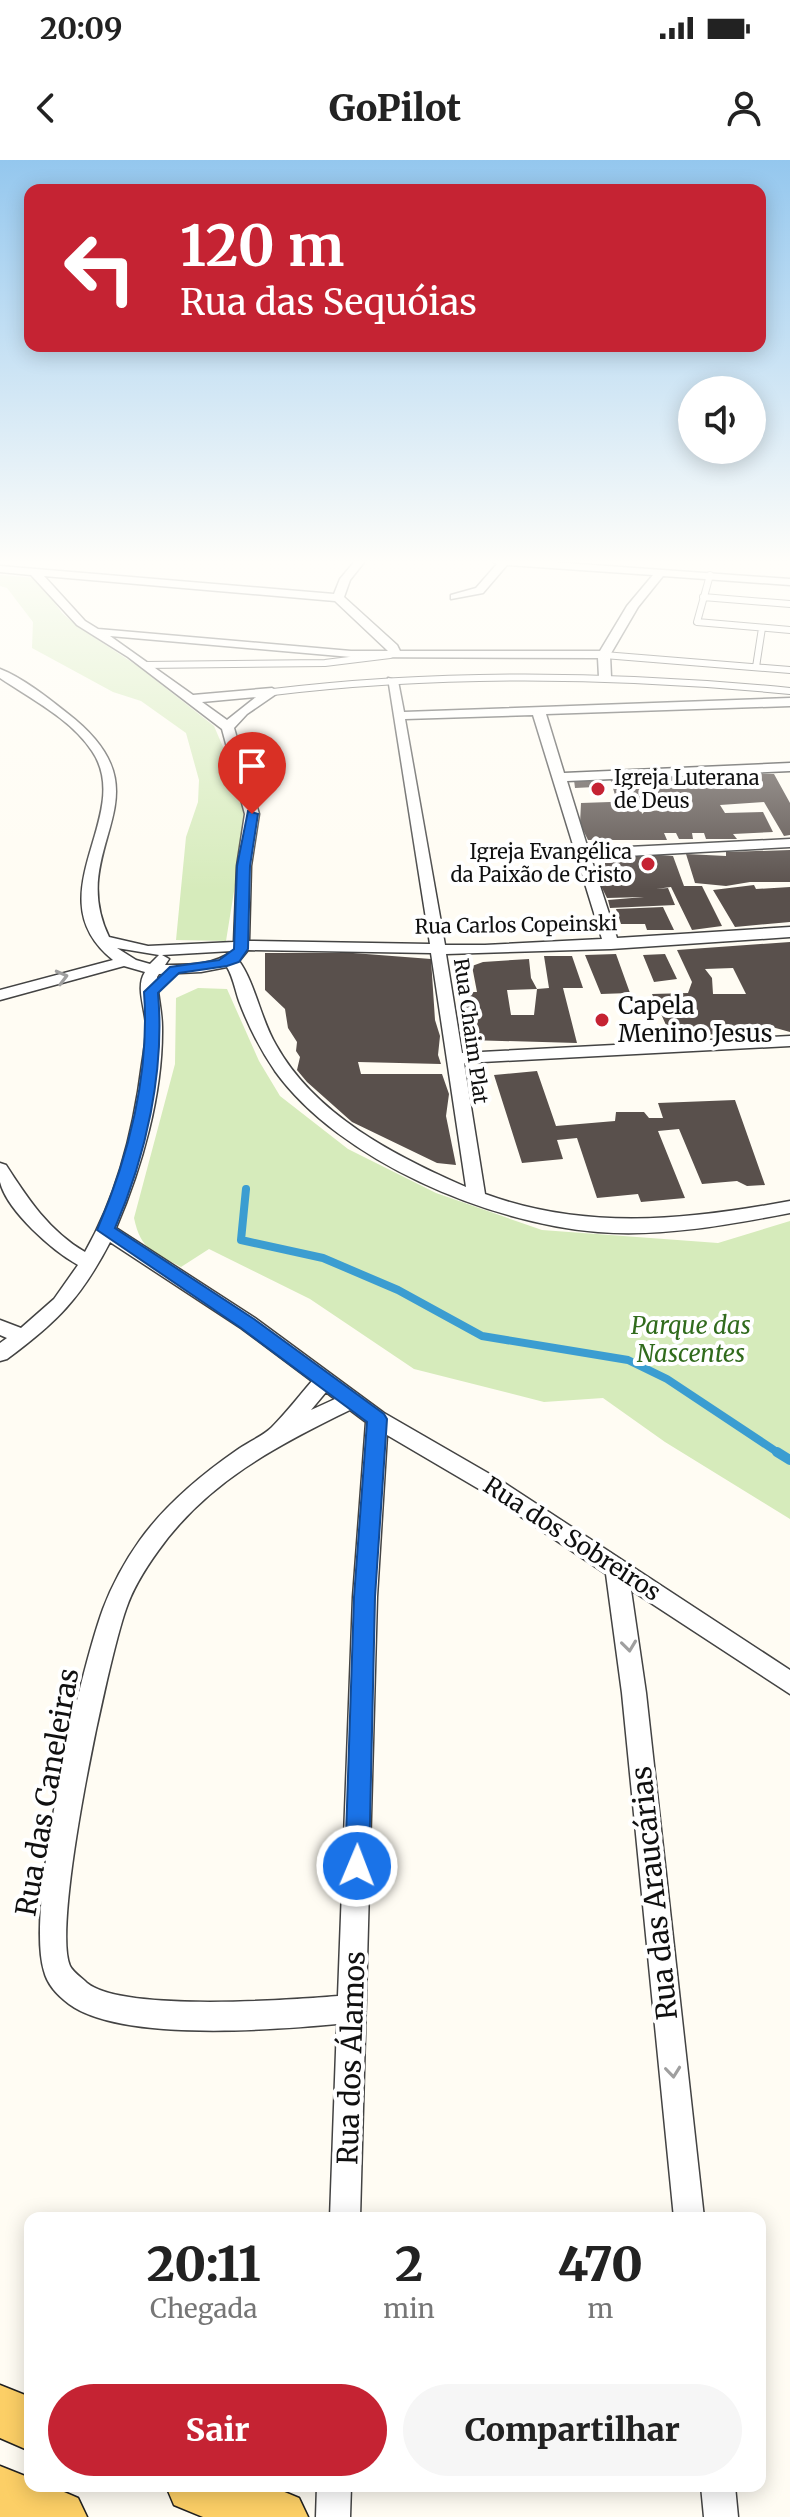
<!DOCTYPE html>
<html lang="pt">
<meta charset="utf-8">
<style>
body{margin:0;font-family:Merriweather,serif;background:#f6f6f6;color:#222;height:100vh;display:flex;flex-direction:column;font-size:30px;white-space:nowrap}
*{box-sizing:border-box;margin:0}
p{font-size:26px;color:#767676}
.icon{flex:none;width:44px;height:44px;fill:none;stroke:currentColor;stroke-width:2;stroke-linecap:round;stroke-linejoin:round}
.map{position:relative;flex:1;overflow:hidden}
.sheet{position:absolute;left:24px;top:2052px;width:742px;height:280px;display:flex;flex-direction:column;background:#fff;border-radius:16px;box-shadow:0 4px 20px #0003}
.sheet>*{flex:none}
.top-card{position:absolute;left:24px;top:24px;width:742px;height:168px;border-radius:16px;box-shadow:0 4px 20px #0003;background:#c52333;color:#fff;overflow:hidden}
.buttons{position:absolute;left:678px;top:216px;display:grid;gap:16px}
.buttons a{display:grid;place-items:center;width:88px;height:88px;border-radius:50%;background:#fff;box-shadow:0 4px 20px #0003;font-size:40px}
.pin{position:absolute;display:grid;place-items:center;width:68px;height:68px;color:#fff;margin:-82px -34px;border-radius:50% 50% 50% 0;rotate:-45deg;box-shadow:0 0 8px #0007}
.pin .icon{rotate:45deg}
.me{position:absolute;width:88px;margin:-44px;rotate:1deg;stroke-linejoin:round;filter:drop-shadow(0 0 6px #0008)}
.turn{display:flex;align-items:center;gap:28px;height:168px;padding:0 24px;font-size:36px}
.turn .icon{width:104px;height:104px;stroke-width:2.5}
.turn b{display:block;font-size:56px;line-height:68px}
.eta{display:flex;justify-content:space-evenly;align-items:center;height:136px;text-align:center}
.eta b{font-size:48px;font-weight:800;line-height:56px}
.action{display:flex;gap:16px;margin-top:auto;padding:16px 24px}
.action a{flex:1;height:92px;border-radius:48px;background:#c52333;color:#fff;font-size:32px;font-weight:800;line-height:92px;text-align:center}
.action a+a{background:#f6f6f6;color:#222}
.status{display:flex;justify-content:space-between;align-items:center;height:56px;padding:0 40px;background:#fff;direction:ltr}
.status svg{height:22px;fill:currentColor}
header{display:flex;justify-content:space-between;align-items:center;height:104px;padding:0 24px;background:#fff;font-size:36px;font-weight:800}
.map>svg:first-child{display:block}
.green{fill:#d6ebbb}
.lines{fill:none;stroke-linecap:round;stroke-linejoin:round}
.stream-far1{stroke:#3b9dd1;stroke-width:8}
.stream{stroke:#3b9dd1;stroke-width:10}
.building{fill:#59504c;fill-rule:evenodd}
.service-casing{stroke:#434343;stroke-width:8}
.minor-casing{stroke:#434343;stroke-width:3}
.primary-casing{stroke:#212121;stroke-width:3}
.service{stroke:#fff;stroke-width:6}
.minor{fill:#fff;fill-rule:evenodd}
.primary{fill:#fccf66;fill-rule:evenodd}
.oneway{stroke:#9f9f9f}
.route{fill:#1a73e8;stroke:#114b97;stroke-width:2}
.poi-dot{fill:#c52333;stroke:#fff;stroke-width:3}
.labels{text-anchor:middle;stroke-width:8;stroke-linejoin:round;paint-order:stroke}
.far-poi-label{font-size:20px;fill:#101010;stroke:#fff;text-anchor:start}
.far-street-label{font-size:20px;fill:#101010;stroke:#fff}
.poi-label{font-size:24px;fill:#101010;stroke:#fff;text-anchor:start}
.park-label{font-size:24px;font-style:italic;fill:#316b1d;stroke:#fff}
.street-label{font-size:24px;fill:#101010;stroke:#fff}
.near-street-label{font-size:28px;fill:#101010;stroke:#fff}
</style>
<div class="status"><b>20:09</b><svg viewBox="0 0 49 12"><path d="M0 12V9h3v3zM5 12V6h3v6zM10 12V3h3v9zM15 12V0h3v12zM26 1h20v11H26zM47 4h2v5h-2z"/></svg></div>
<header><svg class="icon" aria-label="back" viewBox="0 0 24 24"><path d="M15 5l-7 7 7 7"/></svg>GoPilot<svg class="icon" aria-label="person" viewBox="0 0 24 24"><circle cx="12" cy="8" r="4"/><path d="M4 21q1-7 8-7t8 7"/></svg></header>
<div class="map">
<svg width="790" height="2357" viewBox="0 0 790 2357">
<rect width="100%" height="100%" fill="#fffcf3"/>
<!-- green -->
<path class="green" d="M0,415l37,3 25,35 15,13 62,41 75,59 27,63 4,34 -19,118 -50,-1 10,-103 12,-35 1,-22 -13,-47 -45,-32 -28,-9 -81,-44 1,-26 -26,-34 -7,-2z
M198,828l29,1 32,72 21,35 68,53 88,44 106,37 176,13 72,-22v298l-125,-77 -62,-44 -59,4 -130,-33 -104,-70 -101,-50 -28,18c-27,-15 -40,-16 -47,-49l41,-154 1,-66z"/>
<g class="lines">
<!-- stream-far1 -->
<path class="stream-far1" d="M246,1029l-5,51 82,18 75,32 84,46 146,24 39,19 113,75"/>
<!-- stream -->
<path class="stream" d="M777,1292l13,8"/>
</g>
<!-- building -->
<path class="building" d="M703,613l71,1 16,29v32l-6,1 -20,-34 -44,3 5,8 38,-1 10,20 -40,2 4,5h-31l-2,-6h-12l1,6h-14l-3,-6h-12l3,7h-79l-8,-16 1,-21 58,-2 3,13 3,-3 25,-1 -2,-4h-12l-4,-6 -13,1 -1,-7 -23,1 -5,-17z
M593,618l2,9 -20,1 -1,-8z
M790,690v32h-40l-24,4 -31,-3 -9,-29 40,2v-4z
M659,695l14,1 11,30h18l20,40 -30,4 -21,-43 -15,2 12,-1 7,17 -65,3 -2,-8 36,-3 -37,1 -10,-20 8,-1v-18z
M754,725l2,4 34,-2v35l-55,5 -22,-37z
M663,747l11,23h-27l-2,-6h-24l-5,-15z
M790,782v90l-18,-5 -24,6 -77,3 -19,-42 36,-1 4,-11 -15,-32zM733,808l13,26h-33l-1,-16 -7,-9z
M265,793h88l78,6 4,61 5,16 -2,19 3,9 -83,-2 3,12h81l7,20 -3,22 10,49 -19,-2 -85,-41 -45,-40 -10,-12 3,-13 -4,-6 1,-9 -9,-14 -3,-19 -20,-19z
M616,794l14,39 -29,1 -16,-39z
M665,794l12,25 -23,3 -11,-27z
M544,796h28l11,32h-20l14,55 -109,-3 -7,-24 1,-24h15l-5,-26 11,-4 46,-3 2,19 6,11 12,-1zM537,829l-3,26h-23l-4,-25z
M537,911l19,55 59,-5 1,-9h28l5,6h14l-5,-15 77,-3 30,85 -18,1 -10,-5 -35,3 -23,-55 -21,2 27,67 -44,4 -3,-8 -41,4 -20,-60 -20,2 6,19 -41,4 -28,-88z"/>
<g class="lines">
<defs>
<path id="service" d="M710,415l-13,47 93,8
M703,437l87,7
M604,495l186,15
M144,505l181,-2 65,-8
M756,507l6,-39
M273,532c173,-21 344,-18 517,-1"/>
<path id="minor" d="M355,401h10l-15,19 -6,17 53,48 3,6h200l27,-45 26,-31 -146,-10 -24,28 -32,6v-4l25,-7 21,-24 -5,-3h45l253,18v6l-127,-9 -25,31 -28,48 1,22 -6,4 -6,-4 -1,-19 -247,-1 -241,-21 83,59 79,-7 7,4 -32,22 -13,14 25,86 -8,52 -2,75 181,3 -42,-266 10,3 6,31 386,-14v8l-244,8 18,59 226,-10v8l-223,10 21,68 202,-10v8l-199,11 26,80 173,-11v10l-179,12 -165,5 16,99 328,-17v10l-326,17 21,131c101,37 202,26 305,7v12c-63,12 -128,24 -192,19 -109,-9 -258,-71 -323,-161 -15,-22 -27,-46 -36,-70 -4,-12 -6,-24 -12,-34l-26,5 -42,2 -2,3c0,17 5,33 5,50 1,67 -20,140 -46,201l139,90 129,95 116,67 290,190v24l-159,-104 15,103 58,525h-30l-52,-525 -16,-119 -122,-82 -97,-57 -10,162 -17,621h-30l7,-194c-64,6 -216,18 -268,-20 -11,-8 -22,-20 -25,-33 -19,-62 35,-296 59,-362 9,-24 22,-48 37,-69 26,-36 61,-65 97,-90 11,-8 26,-14 35,-23 14,-14 27,-31 40,-46l-71,-53 -131,-86c-29,56 -53,80 -103,117l-7,2v-18l7,-5 -7,-3v-15l21,8 33,-29 24,-34c-25,-14 -71,-54 -78,-83 0,-5 0,-13 0,-19l6,2c22,34 43,66 79,87 32,-56 49,-124 57,-188 2,-12 4,-25 4,-37 0,-17 -11,-40 -1,-55l-21,-6 -124,34v-10l113,-30c-80,-64 23,-145 -21,-209 -21,-32 -61,-52 -92,-73v-9c23,9 48,29 67,44 108,83 -3,131 42,224l39,9 86,-4 3,-76 8,-52 -23,-85 -94,-72 -51,-32 -46,-50 -31,-3v-6l334,28 6,-15zM44,416l291,25 53,50h-37l-253,-22 -13,-8zM256,537l-29,23 -25,-18zM533,555l69,224 -117,6h-40l-40,-226zM117,788l42,7 -9,9 -14,-4zM248,790l183,3 35,234c-71,-31 -151,-72 -190,-142 -15,-25 -21,-62 -37,-84zM232,791c-18,15 -45,14 -67,14l4,-6 -7,-4zM326,1232l9,7 -24,11zM350,1250l16,12 -13,175 -15,399c-49,4 -215,16 -251,-13 -5,-5 -14,-11 -17,-17 -19,-42 38,-306 56,-357 7,-21 19,-40 32,-58 49,-69 118,-105 192,-141z
M317,2326h34l-1,31h-34z
M701,2326h34l3,31h-34z"/>
<path id="primary" d="M0,2225l30,12v54l-30,-13z
M0,2306l30,12v8h20l28,12 9,19h-87z
M166,2326h104l29,12 9,19h-105l-29,-12z"/>
</defs>
<!-- service casing -->
<use href="#service" class="service-casing"/>
<!-- minor casing -->
<use href="#minor" class="minor-casing"/>
<!-- primary casing -->
<use href="#primary" class="primary-casing"/>
<!-- service -->
<use href="#service" class="service"/>
<!-- minor -->
<use href="#minor" class="minor"/>
<!-- primary -->
<use href="#primary" class="primary"/>
</g>
<!-- one-way arrows -->
<defs><path id="oneway-chevron" d="M-2-3.5L2.5 0L-2 3.5" fill="none" stroke-width="1.6" stroke-linecap="round" stroke-linejoin="round" transform="scale(2)"/></defs>
<g class="oneway">
<use href="#oneway-chevron" transform="translate(62 817) rotate(-15)"/>
<use href="#oneway-chevron" transform="translate(629 1486) rotate(83)"/>
<use href="#oneway-chevron" transform="translate(673 1912) rotate(84)"/>
</g>
<!-- sky -->
<linearGradient id="sky" x2="0" y2="1"><stop stop-color="#94c7ee"/><stop offset="0.55" stop-color="#fffefa"/><stop offset="1" stop-color="#fffefa" stop-opacity="0"/></linearGradient>
<rect width="790" height="731" fill="url(#sky)"/>
<!-- route -->
<path class="route" d="M248,651l10,3 -8,52 -2,83 -9,13 -12,4 -48,7 -21,20c7,78 -12,163 -43,235l139,91 130,95 3,5 -12,178 -6,269 -3,8 -9,4 -8,-4 -4,-8 9,-269 13,-175 -126,-94 -144,-98c32,-73 53,-158 47,-238l26,-25 49,-7 15,-11 3,-83z"/>
<!-- markers -->
<g class="poi-dot">
<circle cx="598" cy="629" r="8"/>
<circle cx="648" cy="704" r="8"/>
<circle cx="602" cy="860" r="8"/>
</g>
<g class="labels">
<!-- far-poi labels -->
<g class="far-poi-label">
<text x="614" y="625">Igreja Luterana<tspan x="614" dy="23">de Deus</tspan></text>
<text x="632" y="699" text-anchor="end">Igreja Evangélica<tspan x="632" dy="23">da Paixão de Cristo</tspan></text>
</g>
<!-- far-street labels -->
<g class="far-street-label">
<text transform="translate(516 765) rotate(-1)" y="7">Rua Carlos Copeinski</text>
<text transform="translate(471 871) rotate(82)" y="7">Rua Chaim Plat</text>
</g>
<!-- poi labels -->
<g class="poi-label">
<text x="618" y="854">Capela<tspan x="618" dy="28">Menino Jesus</tspan></text>
</g>
<!-- park labels -->
<g class="park-label">
<text x="691" y="1174">Parque das<tspan x="691" dy="28">Nascentes</tspan></text>
</g>
<!-- street labels -->
<g class="street-label">
<text transform="translate(572 1379) rotate(33)" y="8">Rua dos Sobreiros</text>
</g>
<!-- near-street labels -->
<g class="near-street-label">
<text transform="translate(47 1632) rotate(-80)" y="10">Rua das Caneleiras</text>
<text transform="translate(654 1733) rotate(-96)" y="10">Rua das Araucárias</text>
<text transform="translate(351 1898) rotate(-88)" y="10">Rua dos Álamos</text>
</g>
</g>
</svg>
<div class="buttons">
<a><svg class="icon" aria-label="sound" viewBox="0 0 24 24"><path d="M4 9h4l5-4v14l-5-4H4zM17 9q2 3 0 6"/></svg></a>
</div>
<div class="pin" style="left:252px;top:654px;background:#d93025"><svg class="icon" aria-label="arrive" viewBox="0 0 24 24"><path d="M6 21V4h12l-3 4 3 4H6"/></svg></div>
<svg class="me" style="left:357px;top:1706px" viewBox="-20 -20 40 40"><circle r="17" fill="#1a73e8" stroke="#fff" stroke-width="3"/><path d="M0-11L8 9 0 5-8 9z" fill="#fff"/></svg>
<div class="top-card">
<div class="turn"><svg class="icon" aria-label="left" viewBox="0 0 24 24"><path d="M17 20v-9H6M10 6l-5 5 5 5"/></svg><div><b>120 m</b>Rua das Sequóias</div></div>
</div>
<section class="sheet">
<div class="eta">
<div><b>20:11</b><p>Chegada</p></div>
<div><b>2</b><p>min</p></div>
<div><b>470</b><p>m</p></div>
</div>
<div class="action"><a>Sair</a><a>Compartilhar</a></div>
</section>
</div>
